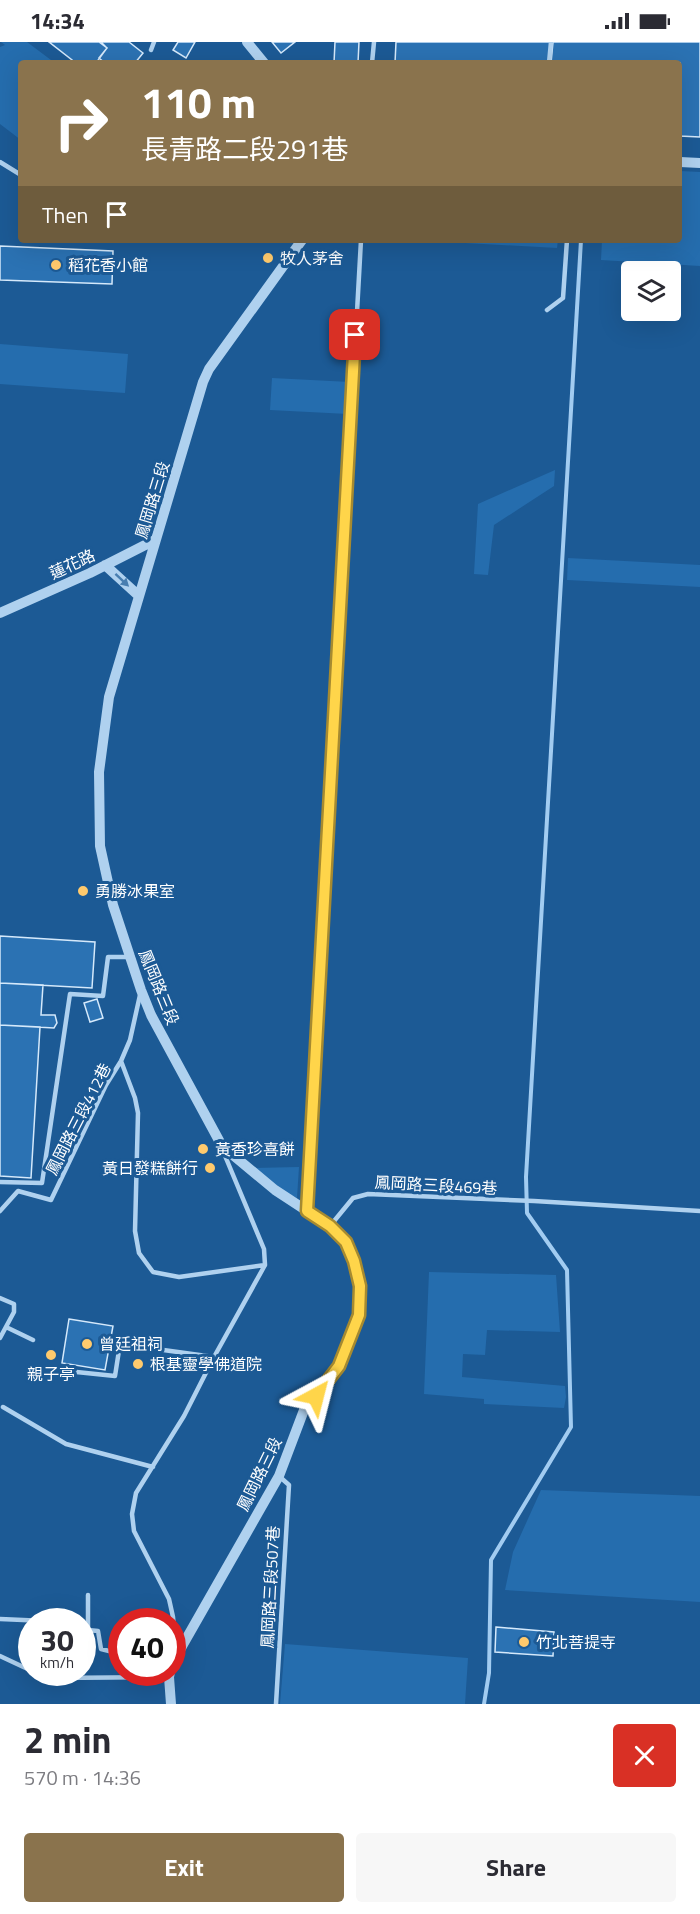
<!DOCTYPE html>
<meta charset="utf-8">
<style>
body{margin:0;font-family:"Titillium Web","Noto Sans TC",sans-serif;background:#f7f7f7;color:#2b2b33;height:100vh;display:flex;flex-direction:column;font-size:22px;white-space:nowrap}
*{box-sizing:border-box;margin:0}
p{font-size:20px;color:#7c7c81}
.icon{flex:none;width:33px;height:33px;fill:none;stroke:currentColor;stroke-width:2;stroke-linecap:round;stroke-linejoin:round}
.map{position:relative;height:1662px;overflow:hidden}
.details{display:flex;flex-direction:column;background:#fff;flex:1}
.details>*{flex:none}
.hud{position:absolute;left:18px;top:18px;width:664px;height:183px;border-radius:6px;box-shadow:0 6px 24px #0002;background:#8a734d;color:#fff;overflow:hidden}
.fabs{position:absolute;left:621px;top:219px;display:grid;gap:12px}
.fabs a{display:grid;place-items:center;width:60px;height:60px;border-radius:6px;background:#fff;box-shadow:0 6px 24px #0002;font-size:30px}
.speed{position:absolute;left:18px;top:1566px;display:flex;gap:12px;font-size:30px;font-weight:700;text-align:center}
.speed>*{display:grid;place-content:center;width:78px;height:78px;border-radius:50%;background:#fff;box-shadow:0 6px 24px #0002;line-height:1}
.speed small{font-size:15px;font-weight:400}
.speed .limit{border:9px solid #d22;background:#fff;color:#111}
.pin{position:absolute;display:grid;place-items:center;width:51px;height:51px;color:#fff;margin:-26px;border-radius:12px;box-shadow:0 3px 9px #0006}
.me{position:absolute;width:66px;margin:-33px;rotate:38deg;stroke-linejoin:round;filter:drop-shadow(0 0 4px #0008)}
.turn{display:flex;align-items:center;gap:21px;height:126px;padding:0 24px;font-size:27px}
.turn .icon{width:78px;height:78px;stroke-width:2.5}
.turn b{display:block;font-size:42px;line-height:51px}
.then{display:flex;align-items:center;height:57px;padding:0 24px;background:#0003;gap:12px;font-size:22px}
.round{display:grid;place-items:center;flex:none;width:63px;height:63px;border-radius:6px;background:#f7f7f7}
.overview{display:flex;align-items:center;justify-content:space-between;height:102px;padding:0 24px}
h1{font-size:36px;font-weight:700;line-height:45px}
.cta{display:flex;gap:12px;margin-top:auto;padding:12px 24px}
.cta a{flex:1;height:69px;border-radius:6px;background:#8a734d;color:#fff;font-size:24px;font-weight:700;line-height:69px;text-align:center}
.cta a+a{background:#f7f7f7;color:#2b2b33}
.status{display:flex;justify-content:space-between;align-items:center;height:42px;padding:0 30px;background:#fff;direction:ltr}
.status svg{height:16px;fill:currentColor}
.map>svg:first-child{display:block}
.green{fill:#256dae}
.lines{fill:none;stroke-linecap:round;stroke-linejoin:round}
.stream{stroke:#a2ccf1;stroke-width:4}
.building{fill:#2b72b3;stroke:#d5e9fb;stroke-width:1.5}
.service{stroke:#afd1ef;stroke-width:4.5}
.tertiary{stroke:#afd1ef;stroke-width:10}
.oneway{fill:#487eb0}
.route-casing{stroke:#a68a30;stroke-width:15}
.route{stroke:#ffd54a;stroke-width:10}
.poi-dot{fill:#ffca6d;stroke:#1c5a95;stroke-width:2}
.labels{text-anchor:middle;stroke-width:6;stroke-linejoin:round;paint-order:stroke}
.poi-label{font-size:16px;fill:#fff;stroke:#1c5a95;text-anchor:start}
.street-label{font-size:16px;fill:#fff;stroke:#1c5a95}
</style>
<div class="status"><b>14:34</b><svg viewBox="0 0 49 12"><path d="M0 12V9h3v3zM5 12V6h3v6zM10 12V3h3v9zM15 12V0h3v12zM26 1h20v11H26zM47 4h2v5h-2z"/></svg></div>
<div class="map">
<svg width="700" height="1662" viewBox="0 0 700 1662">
<rect width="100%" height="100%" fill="#1c5a95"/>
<!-- green -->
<path class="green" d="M1,0h26l28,21h-34v77l-21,-16v-77l5,-2z
M680,129l20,1v94l-99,-6 1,-20h78z
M411,198h147l-1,8z
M0,302l128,10 -3,39 -125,-9z
M272,336l78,4 -2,32 -78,-4z
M555,428l-1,16 -60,39 -6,50 -14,-1 4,-70z
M568,516l132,7v22l-133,-7z
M299,1125l-2,31 -23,-11 -20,-19z
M429,1230l127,3 4,57 -73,-2 -2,25 -22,-1 -1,23 103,9 1,11 -2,11 -80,-4v-5l-60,-5z
M541,1448l159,6v106l-195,-12 8,-38z
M285,1602l183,14 -3,46h-185z"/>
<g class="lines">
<!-- stream -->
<path class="stream" d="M484,1662l5,-31 2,-113 80,-133 -4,-157 -40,-57 -1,-36 55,-937"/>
</g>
<!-- building -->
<path class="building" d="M49,0h50l8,6 -11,15h-20z
M101,0h28l14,11 -8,10h-30l-6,-5 8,-10z
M178,0h17l-9,16 -13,-8z
M272,0h23l-14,11z
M335,0h24l-1,21h-24z
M396,0h157l-2,21h-156z
M553,0h147v95l-20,-1v-73h-129z
M0,204l113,5 -1,33 -112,-4z
M0,894l95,6 -3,46 -92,-5z
M0,941l43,2 -2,30h14l2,8 -3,5 -54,-3z
M97,957l6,19 -13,4 -6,-19z
M0,983l40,2 -9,151 -31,-2z
M69,1277l44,7 -8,44 -43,-7z
M496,1585l58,5 -1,24 -58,-4z"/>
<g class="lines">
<!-- service -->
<path class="service" d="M151,8l3,-8
M372,21l2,-21
M549,21l2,-21
M0,120l21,13
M547,268l16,-12 4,-58
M121,1019l14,37 3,15 -3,118 4,22 14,19 26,5 86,-12
M0,1140l42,1 28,-189 33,2 5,-39h22
M0,1169l18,-20 33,9 55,-115 15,-24 9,-21 10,-45
M307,1169l54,-971
M330,1184l23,-28 15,-4 166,7 166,10
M0,1256l14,6v8l-14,26
M6,1285l27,13
M57,1328l58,6 5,-32 94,13
M3,1365l63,37 87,23
M88,1553v35l10,1 3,18 16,4 5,18
M0,1577l46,2
M176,1610l-3,-35 -4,-18 -35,-68 -2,-17 4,-21 48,-77 30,-59 51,-92 -1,-16 -41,-98
M0,1614l32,15
M34,1630l19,6 116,-1
M276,1662l13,-219 -9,-8"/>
<!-- tertiary -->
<path class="tertiary" d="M247,0l17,21
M680,120l20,1
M105,523l34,31
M0,571l90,-40 65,-33
M172,1625l5,-12 102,-179 25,-66 35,-43 20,-52 1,-29 -6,-25 -8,-19 -16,-16 -55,-36 -53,-44 -71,-131 -10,-25 -28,-85 -13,-59 -1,-74 10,-75 94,-315 6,-13 93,-129
M170,1630l-1,5 2,27"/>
</g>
<!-- one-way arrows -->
<defs><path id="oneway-solid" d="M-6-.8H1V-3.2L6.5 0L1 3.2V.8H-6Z" transform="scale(1.5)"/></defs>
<use class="oneway" href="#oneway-solid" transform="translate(122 538) rotate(43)"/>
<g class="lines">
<defs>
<path id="route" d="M316,1354l23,-30 20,-51 1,-29 -6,-25 -8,-19 -16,-16 -23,-15 48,-876"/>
</defs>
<!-- route casing -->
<use href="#route" class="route-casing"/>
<!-- route -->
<use href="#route" class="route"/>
</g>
<!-- markers -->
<g class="poi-dot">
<circle cx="268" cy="216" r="6"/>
<circle cx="56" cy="223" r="6"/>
<circle cx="83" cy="849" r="6"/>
<circle cx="203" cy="1107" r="6"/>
<circle cx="210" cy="1126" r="6"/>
<circle cx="87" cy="1302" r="6"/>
<circle cx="51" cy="1313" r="6"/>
<circle cx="138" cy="1322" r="6"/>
<circle cx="524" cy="1600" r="6"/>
</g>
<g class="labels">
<!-- poi labels -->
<g class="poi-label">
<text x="280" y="222">牧人茅舍</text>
<text x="68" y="229">稻花香小館</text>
<text x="95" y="855">勇勝冰果室</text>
<text x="215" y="1113">黃香珍喜餅</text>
<text x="198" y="1132" text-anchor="end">黃日發糕餅行</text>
<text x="99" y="1308">曾廷祖祠</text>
<text x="150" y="1328">根基靈學佛道院</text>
<text x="51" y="1338" text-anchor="middle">親子亭</text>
<text x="536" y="1606">竹北菩提寺</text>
</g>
<!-- street labels -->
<g class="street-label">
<text transform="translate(152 458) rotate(-73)" y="6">鳳岡路三段</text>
<text transform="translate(72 522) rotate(-25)" y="6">蓮花路</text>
<text transform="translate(159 945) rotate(68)" y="6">鳳岡路三段</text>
<text transform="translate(78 1077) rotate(-63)" y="6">鳳岡路三段412巷</text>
<text transform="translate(436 1143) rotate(3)" y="6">鳳岡路三段469巷</text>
<text transform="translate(259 1432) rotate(-64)" y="6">鳳岡路三段</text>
<text transform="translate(270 1545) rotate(-87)" y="6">鳳岡路三段507巷</text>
</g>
</g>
</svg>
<div class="fabs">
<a><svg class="icon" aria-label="layers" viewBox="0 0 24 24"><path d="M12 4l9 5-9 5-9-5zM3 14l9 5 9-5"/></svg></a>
</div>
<div class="speed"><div>30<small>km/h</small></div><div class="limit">40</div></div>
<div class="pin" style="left:355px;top:293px;background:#d93025"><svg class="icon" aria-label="arrive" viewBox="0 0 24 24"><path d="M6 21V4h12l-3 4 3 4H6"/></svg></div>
<svg class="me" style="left:316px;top:1354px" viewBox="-20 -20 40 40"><path d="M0-17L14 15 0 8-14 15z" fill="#ffd54a" stroke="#fff" stroke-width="4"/></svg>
<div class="hud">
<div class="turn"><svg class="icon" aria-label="right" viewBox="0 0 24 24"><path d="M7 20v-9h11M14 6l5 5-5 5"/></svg><div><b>110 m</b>長青路二段291巷</div></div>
<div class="then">Then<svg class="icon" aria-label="arrive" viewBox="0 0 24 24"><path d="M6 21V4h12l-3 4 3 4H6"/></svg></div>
</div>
</div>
<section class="details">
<div class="overview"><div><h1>2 min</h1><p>570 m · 14:36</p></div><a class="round" style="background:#d93025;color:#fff"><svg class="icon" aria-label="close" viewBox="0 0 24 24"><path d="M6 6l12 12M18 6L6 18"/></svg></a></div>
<div class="cta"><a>Exit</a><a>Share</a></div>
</section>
